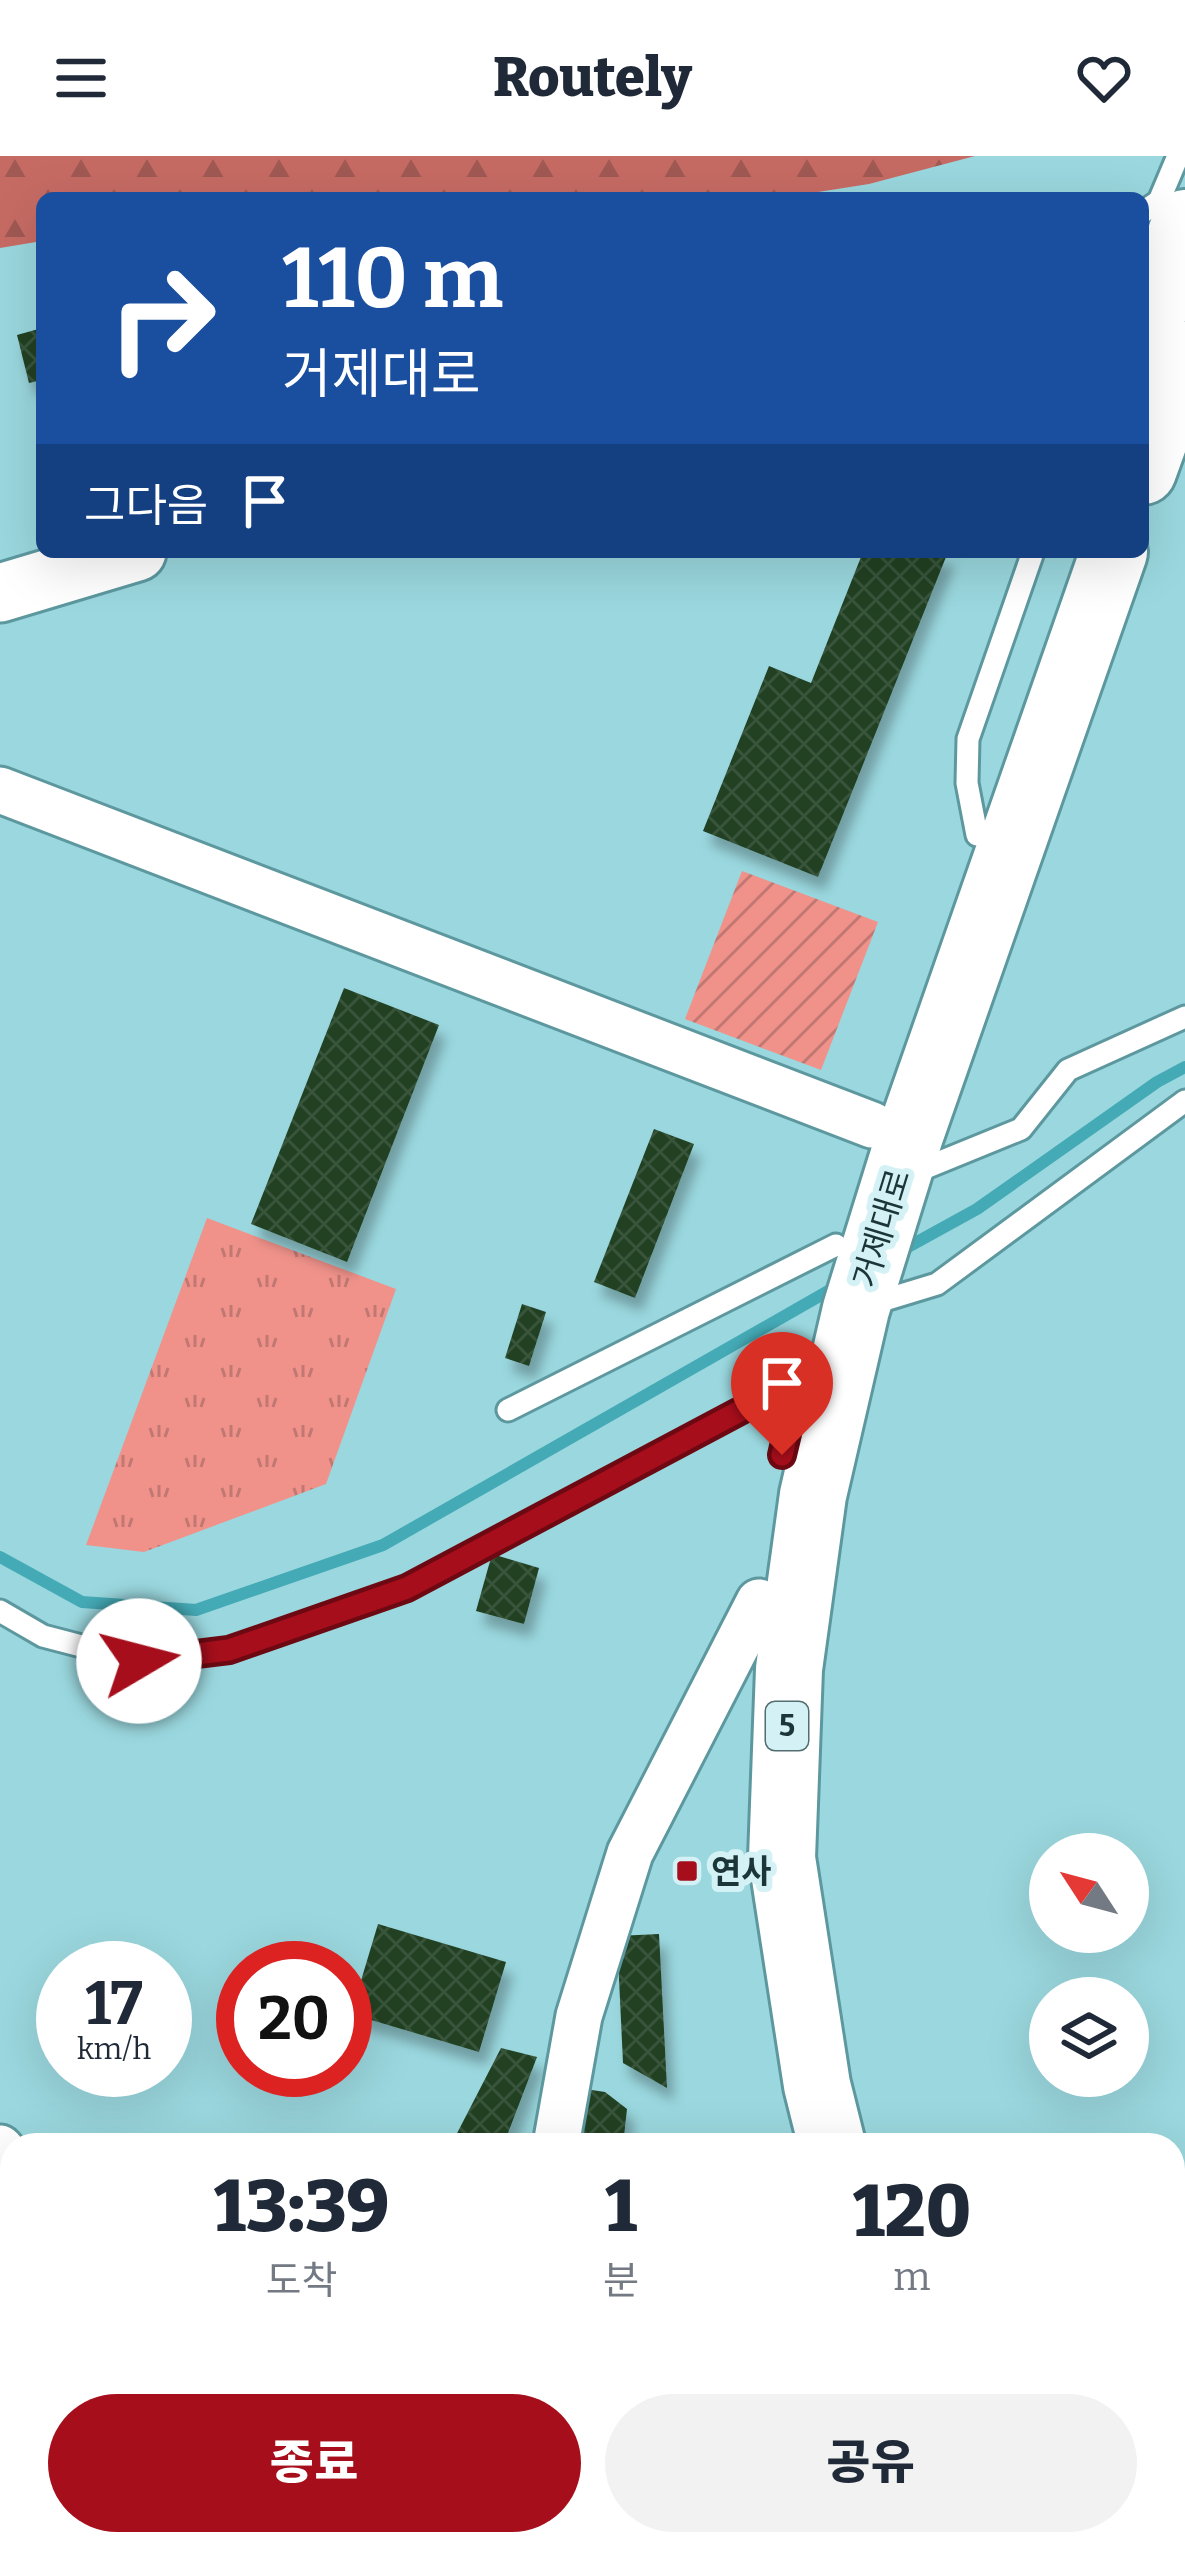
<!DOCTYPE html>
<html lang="ko">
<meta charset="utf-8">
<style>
body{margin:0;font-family:Bitter,"Noto Sans KR",serif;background:#f2f2f3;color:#1f2937;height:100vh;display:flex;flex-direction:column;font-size:45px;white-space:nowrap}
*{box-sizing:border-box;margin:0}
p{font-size:39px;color:#747a83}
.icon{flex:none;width:66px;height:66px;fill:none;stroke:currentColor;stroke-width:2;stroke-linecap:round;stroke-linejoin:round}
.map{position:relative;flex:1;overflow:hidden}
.side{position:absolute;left:0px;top:1977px;width:1185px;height:423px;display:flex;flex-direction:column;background:#fff;border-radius:36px 36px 0 0;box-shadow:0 12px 48px #0002}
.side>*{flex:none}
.banner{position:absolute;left:36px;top:36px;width:1113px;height:366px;border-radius:18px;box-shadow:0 12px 48px #0002;background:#1a4fa0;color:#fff;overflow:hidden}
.needle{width:78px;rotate:306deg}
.tools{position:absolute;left:1029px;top:1677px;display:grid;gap:24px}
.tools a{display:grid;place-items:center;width:120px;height:120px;border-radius:50%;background:#fff;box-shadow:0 12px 48px #0002;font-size:60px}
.speed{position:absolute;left:36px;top:1785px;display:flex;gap:24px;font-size:60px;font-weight:700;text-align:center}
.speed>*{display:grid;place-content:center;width:156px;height:156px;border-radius:50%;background:#fff;box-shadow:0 12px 48px #0002;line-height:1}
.speed small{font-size:30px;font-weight:400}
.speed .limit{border:18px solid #d22;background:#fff;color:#111}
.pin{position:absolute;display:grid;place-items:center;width:102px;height:102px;color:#fff;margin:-123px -51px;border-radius:50% 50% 50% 0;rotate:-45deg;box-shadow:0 0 12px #0007}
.pin .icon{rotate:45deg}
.me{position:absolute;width:132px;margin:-66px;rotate:82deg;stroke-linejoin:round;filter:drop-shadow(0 0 9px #0008)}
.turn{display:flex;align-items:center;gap:42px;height:252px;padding:0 48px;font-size:54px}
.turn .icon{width:156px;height:156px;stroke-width:2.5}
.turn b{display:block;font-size:84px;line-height:102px}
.then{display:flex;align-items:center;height:114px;padding:0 48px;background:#0003;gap:24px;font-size:45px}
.eta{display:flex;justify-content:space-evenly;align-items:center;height:204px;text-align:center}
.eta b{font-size:72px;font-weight:800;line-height:84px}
.action{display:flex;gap:24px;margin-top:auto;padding:24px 48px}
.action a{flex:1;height:138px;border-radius:72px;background:#a60e1b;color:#fff;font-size:48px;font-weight:800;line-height:138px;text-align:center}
.action a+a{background:#f2f2f3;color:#1f2937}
header{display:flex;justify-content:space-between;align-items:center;height:156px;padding:0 48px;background:#fff;font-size:54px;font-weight:800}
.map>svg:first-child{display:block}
.grass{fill:url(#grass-tufts)}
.forest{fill:url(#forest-firs)}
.garden{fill:url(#garden-furrows)}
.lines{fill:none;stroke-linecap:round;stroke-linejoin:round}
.stream{stroke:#44aab6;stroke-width:12}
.building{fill:url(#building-cross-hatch);filter:url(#shadow)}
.service-casing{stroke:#5d989f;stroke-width:27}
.minor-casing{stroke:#5d989f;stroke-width:51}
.tertiary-casing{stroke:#5d989f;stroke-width:63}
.primary-casing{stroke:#5d989f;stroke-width:72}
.service{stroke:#fff;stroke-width:21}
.minor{stroke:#fff;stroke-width:45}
.tertiary{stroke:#fff;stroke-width:57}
.primary{stroke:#fff;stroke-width:66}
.route-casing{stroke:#6c0912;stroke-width:30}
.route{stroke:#a60e1b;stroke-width:21}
.poi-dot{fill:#a60e1b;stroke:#d4f2f5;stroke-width:4.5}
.labels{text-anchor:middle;stroke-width:12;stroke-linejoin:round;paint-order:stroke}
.shield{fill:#d4f2f5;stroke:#536e71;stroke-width:3}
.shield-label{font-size:30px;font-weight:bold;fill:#1c3538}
.street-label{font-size:33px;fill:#1c3538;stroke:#d4f2f5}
.poi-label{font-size:33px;font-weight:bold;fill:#1c3538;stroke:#d4f2f5;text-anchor:start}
</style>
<header><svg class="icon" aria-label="menu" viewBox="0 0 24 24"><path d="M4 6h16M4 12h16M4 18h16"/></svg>Routely<svg class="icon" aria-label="heart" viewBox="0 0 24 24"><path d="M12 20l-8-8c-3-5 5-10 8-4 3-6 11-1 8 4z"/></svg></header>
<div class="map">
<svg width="1185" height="2399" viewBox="0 0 1185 2399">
<defs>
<pattern id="grass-tufts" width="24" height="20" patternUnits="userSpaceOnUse" patternTransform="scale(3)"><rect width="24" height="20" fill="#f0928a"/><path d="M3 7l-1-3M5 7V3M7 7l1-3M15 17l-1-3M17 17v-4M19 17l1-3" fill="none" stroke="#c27872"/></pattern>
<pattern id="forest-firs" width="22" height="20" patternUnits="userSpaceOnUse" patternTransform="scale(3)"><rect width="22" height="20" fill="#c66b64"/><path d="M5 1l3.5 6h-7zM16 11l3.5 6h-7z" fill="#a05953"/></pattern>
<pattern id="garden-furrows" width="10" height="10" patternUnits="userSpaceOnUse" patternTransform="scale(3)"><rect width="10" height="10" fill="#f0928a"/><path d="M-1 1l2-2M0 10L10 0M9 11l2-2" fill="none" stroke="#c27872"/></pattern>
<pattern id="building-cross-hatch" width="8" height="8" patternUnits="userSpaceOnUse" patternTransform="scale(3)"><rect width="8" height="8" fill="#214023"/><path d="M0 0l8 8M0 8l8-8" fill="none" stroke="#38543b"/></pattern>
<filter id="shadow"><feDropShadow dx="7" dy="13" stdDeviation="6" flood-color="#0004"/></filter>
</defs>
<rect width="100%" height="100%" fill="#9ad7de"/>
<!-- grass -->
<path class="grass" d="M207,1062l189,71 -70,195 -182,68 -58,-7z"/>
<!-- forest -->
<path class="forest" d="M0,0h975l-106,28 -89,14h-738v43l-42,7z"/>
<!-- garden -->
<path class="garden" d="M742,715l136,51 -57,148 -136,-51z"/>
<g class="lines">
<!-- stream -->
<path class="stream" d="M897,1097l80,-44 180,-127 28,-15
M0,1401l82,45 114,8 187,-65 454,-259"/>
</g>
<!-- building -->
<path class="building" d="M42,172v52l-13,3 -12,-48z
M863,396h85l-130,325 -115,-46 66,-165 42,17z
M344,832l95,37 -92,237 -96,-38z
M654,973l40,15 -59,154 -41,-16z
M522,1148l24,8 -17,54 -24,-8z
M492,1398l47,14 -15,56 -48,-13z
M378,1768l128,38 -27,90 -128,-38z
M659,1778l8,154 -44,-25 -6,-127z
M501,1892l36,9 -29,76 14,4 -2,8h-69z
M585,1933l20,3 22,17 -4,36h-46z
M12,2073v63l-12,11v-64z
M0,2341l12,12v15l-12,12z
M231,2388l11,11h-25l12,-11z
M300,2388h128l14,11h-146l-3,-2z
M693,2388h89l3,3 -10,8h-73z"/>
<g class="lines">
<defs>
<path id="service" d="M1143,56l16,-11 19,-45
M977,679l-10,-52 1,-44 65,-187
M913,1017l108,-44 47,-59 117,-53
M868,1149l69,-21 248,-183
M508,1254l328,-165
M0,1455l43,25 96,25 90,-11 178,-62 393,-208
M1173,2215l12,6
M1066,2388l6,11"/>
<path id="minor" d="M0,634l872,335
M556,1989l23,-129 51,-163 129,-251
M0,1992l12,14
M0,2257l12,-11
M661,2388l7,11"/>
<path id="tertiary" d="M0,437l137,-41"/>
<path id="primary" d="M1143,184l42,-117
M1143,315l42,-116
M832,1989l-15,-60 -35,-227 7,-189 24,-174 43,-186 54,-174 204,-583
M971,2388l7,11"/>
</defs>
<!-- service casing -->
<use href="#service" class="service-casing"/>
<!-- minor casing -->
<use href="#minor" class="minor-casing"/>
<!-- tertiary casing -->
<use href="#tertiary" class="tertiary-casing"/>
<!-- primary casing -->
<use href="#primary" class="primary-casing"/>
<!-- service -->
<use href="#service" class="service"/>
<!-- minor -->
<use href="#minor" class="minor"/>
<!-- tertiary -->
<use href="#tertiary" class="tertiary"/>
<!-- primary -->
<use href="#primary" class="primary"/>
</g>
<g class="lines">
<defs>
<path id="route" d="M139,1505l90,-11 178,-62 393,-209 -18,76"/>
</defs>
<!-- route casing -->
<use href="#route" class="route-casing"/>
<!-- route -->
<use href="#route" class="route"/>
</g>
<!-- markers -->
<rect class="poi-dot" x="675" y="1703" width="24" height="24" rx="6"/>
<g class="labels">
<!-- shield labels -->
<rect class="shield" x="766" y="1546" width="42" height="48" rx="9"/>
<g class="shield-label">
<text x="787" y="1580">5</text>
</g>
<!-- street labels -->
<g class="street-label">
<text transform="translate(881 1072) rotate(-73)" y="12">거제대로</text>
</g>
<!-- poi labels -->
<g class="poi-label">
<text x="711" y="1727">연사</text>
</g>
</g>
</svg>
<div class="tools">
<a><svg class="needle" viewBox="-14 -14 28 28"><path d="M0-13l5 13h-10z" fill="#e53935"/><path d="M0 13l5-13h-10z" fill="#747a83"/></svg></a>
<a><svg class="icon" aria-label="layers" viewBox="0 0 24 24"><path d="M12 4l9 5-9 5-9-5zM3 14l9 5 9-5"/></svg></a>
</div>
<div class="speed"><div>17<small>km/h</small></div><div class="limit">20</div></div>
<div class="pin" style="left:782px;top:1299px;background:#d93025"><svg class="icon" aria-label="arrive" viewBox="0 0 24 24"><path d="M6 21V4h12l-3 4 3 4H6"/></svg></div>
<svg class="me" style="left:139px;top:1505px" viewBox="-20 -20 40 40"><circle r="19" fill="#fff"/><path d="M0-13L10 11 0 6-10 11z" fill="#a60e1b"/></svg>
<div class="banner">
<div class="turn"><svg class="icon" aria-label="right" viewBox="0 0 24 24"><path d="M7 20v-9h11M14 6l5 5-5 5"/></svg><div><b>110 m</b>거제대로</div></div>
<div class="then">그다음<svg class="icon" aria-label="arrive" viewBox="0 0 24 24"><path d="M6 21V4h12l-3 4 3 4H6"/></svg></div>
</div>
<section class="side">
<div class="eta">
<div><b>13:39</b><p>도착</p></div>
<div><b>1</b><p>분</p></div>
<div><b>120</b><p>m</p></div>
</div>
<div class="action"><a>종료</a><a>공유</a></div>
</section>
</div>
